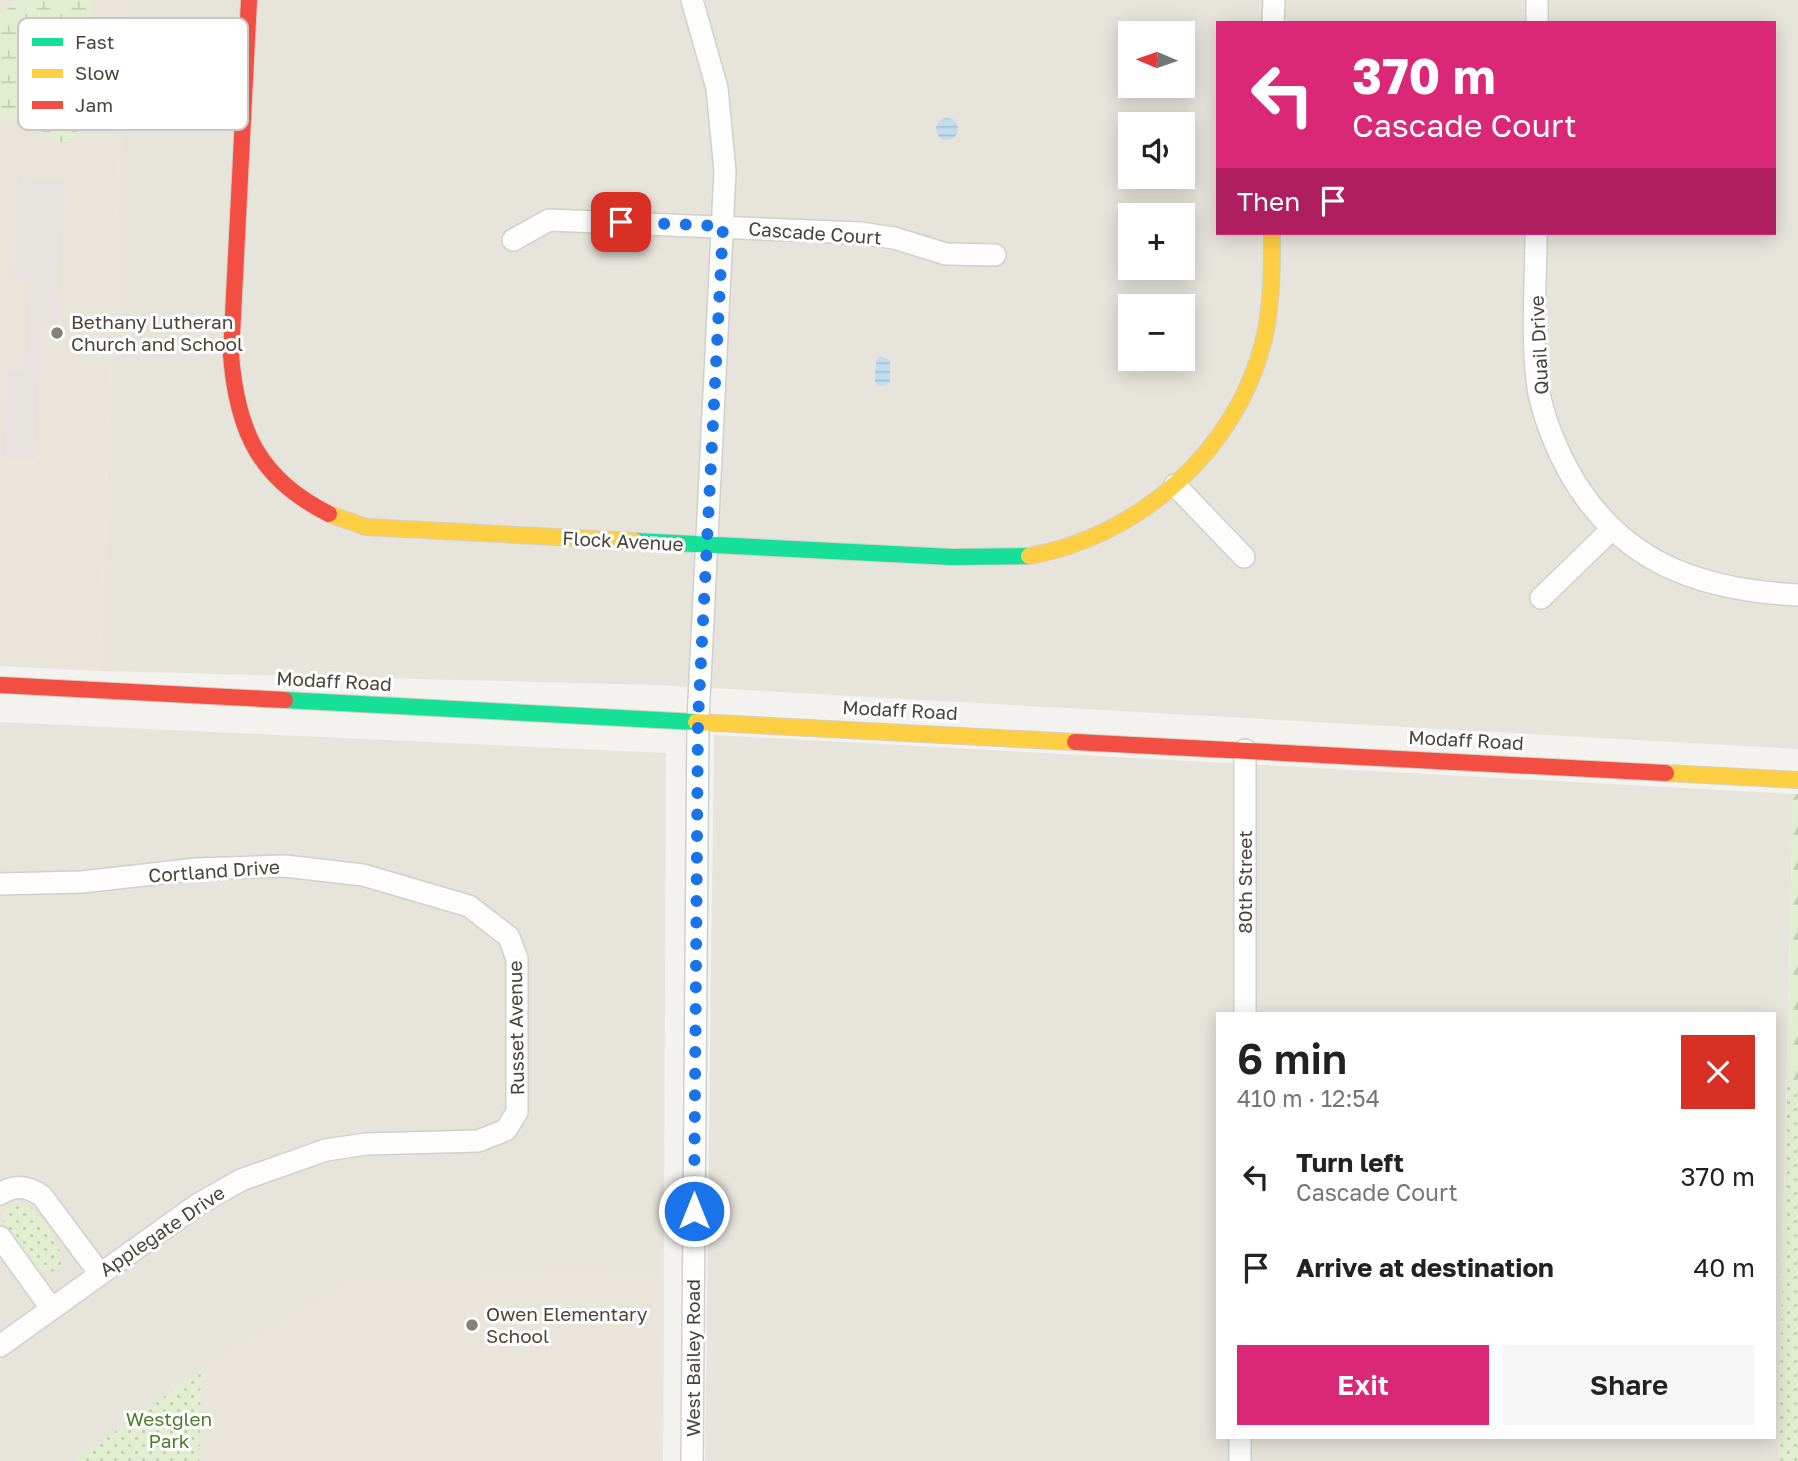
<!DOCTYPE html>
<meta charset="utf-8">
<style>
body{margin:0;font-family:"Golos Text",sans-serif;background:#f6f6f6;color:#222;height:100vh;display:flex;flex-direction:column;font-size:26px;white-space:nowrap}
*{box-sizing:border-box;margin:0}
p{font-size:23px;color:#767676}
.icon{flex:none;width:38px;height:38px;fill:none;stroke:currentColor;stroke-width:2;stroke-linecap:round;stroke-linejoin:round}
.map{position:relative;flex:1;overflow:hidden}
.drawer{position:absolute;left:1216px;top:1012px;width:560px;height:427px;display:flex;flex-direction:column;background:#fff;border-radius:0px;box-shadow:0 4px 18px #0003}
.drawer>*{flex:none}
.hud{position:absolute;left:1216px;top:21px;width:560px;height:214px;border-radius:0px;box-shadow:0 4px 18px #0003;background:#db2777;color:#fff;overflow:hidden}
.needle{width:46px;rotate:272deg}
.tools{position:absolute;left:1118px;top:21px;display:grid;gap:14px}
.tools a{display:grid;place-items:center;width:77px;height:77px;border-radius:0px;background:#fff;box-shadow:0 4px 18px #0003;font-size:35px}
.pin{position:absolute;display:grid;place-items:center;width:60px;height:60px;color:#fff;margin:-30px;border-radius:14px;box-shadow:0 4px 10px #0006}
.me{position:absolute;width:77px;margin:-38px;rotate:0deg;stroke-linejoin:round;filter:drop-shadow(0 0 5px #0008)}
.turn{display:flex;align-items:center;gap:24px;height:147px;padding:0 21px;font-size:32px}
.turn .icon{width:91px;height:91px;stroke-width:2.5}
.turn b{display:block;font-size:49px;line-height:60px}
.then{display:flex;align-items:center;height:66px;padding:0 21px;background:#0003;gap:14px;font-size:26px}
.round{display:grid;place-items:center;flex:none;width:74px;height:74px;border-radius:0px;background:#f6f6f6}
.head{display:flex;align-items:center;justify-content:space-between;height:119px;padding:0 21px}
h1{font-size:42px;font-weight:600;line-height:52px}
.action{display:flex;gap:14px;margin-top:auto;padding:14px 21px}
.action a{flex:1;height:80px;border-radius:0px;background:#db2777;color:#fff;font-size:28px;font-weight:600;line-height:80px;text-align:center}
.action a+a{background:#f6f6f6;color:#222}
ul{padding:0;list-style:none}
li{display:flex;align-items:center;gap:21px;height:91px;padding:0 21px}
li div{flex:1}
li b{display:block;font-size:26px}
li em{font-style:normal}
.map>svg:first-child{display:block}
.residential{fill:#e7e4dc;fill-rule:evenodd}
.education{fill:#eae5da}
.grass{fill:url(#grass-dots)}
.forest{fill:url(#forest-firs)}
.wetland{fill:url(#wetland-marsh)}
.parking{fill:#e6e3df}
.water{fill:url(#water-rules)}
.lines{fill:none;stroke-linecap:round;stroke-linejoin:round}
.street-casing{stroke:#d2d0cb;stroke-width:24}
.fast-casing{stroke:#d3cfc5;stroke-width:18}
.slow-casing{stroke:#d3cfc5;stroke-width:18}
.jam-casing{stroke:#d3cfc5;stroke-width:18}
.street{stroke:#fdfdfc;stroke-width:21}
.fast{stroke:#16e098;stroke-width:16}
.slow{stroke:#ffcf43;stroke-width:16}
.jam{stroke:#f24e42;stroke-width:16}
.route{stroke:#1a73e8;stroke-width:12;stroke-dasharray:0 21.6}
.poi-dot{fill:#868178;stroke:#fff;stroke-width:2.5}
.labels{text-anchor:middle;stroke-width:6;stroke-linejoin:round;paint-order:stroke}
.street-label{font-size:19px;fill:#4b4439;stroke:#fff}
.poi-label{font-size:19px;fill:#4b4439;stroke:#fff;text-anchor:start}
.park-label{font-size:19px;fill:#4a7f2a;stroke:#fff}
.key{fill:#fff;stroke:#c9c7c4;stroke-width:2}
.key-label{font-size:19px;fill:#4b4439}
</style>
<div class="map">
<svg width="1798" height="1461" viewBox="0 0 1798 1461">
<defs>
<pattern id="grass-dots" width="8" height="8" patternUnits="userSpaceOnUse" patternTransform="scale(1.75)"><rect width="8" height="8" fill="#e1eecf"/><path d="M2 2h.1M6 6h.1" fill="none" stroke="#c3cdb2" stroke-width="1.8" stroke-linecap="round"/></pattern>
<pattern id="forest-firs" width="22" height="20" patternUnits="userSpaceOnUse" patternTransform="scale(1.75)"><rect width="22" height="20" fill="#e1eecf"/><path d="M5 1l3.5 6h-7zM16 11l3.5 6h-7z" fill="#c3cdb2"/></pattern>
<pattern id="wetland-marsh" width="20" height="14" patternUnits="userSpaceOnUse" patternTransform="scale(1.75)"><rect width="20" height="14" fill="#e1eecf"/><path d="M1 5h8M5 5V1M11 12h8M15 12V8" fill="none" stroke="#c3cdb2"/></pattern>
<pattern id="water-rules" width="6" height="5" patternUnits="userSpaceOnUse" patternTransform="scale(1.75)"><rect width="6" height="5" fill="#c0ddf1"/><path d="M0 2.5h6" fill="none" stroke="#a6bfcf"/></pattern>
</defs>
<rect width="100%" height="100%" fill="#f4f2ee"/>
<!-- residential -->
<path class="residential" d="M126,0h1672v749l-1143,-64 -555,-14zM1218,23h556v210h-556zM1130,33h53v53h-53zM1130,124h53v53h-53zM1130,215h53v53h-53zM1130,306h53v53h-53z
M0,722l666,31 -3,708h-663z
M714,735l1079,59 -15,667h-1073zM1218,1013h556v424h-556z"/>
<!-- education -->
<path class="education" d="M0,0h126l-26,671 -100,-5z
M579,1276l85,3 -1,182h-464l2,-91 156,-89z"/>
<!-- grass -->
<path class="grass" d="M1794,794l4,1v666h-20z
M15,1201c18,-1 51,47 47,64 -22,27 -60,-34 -59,-53z
M201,1370l-2,91h-125z"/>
<!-- forest -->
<path class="forest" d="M1793,794h5v291l-11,2z"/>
<!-- wetland -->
<path class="wetland" d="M21,0h68c1,37 15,123 -23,143 -25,-6 -34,-28 -66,-25v-104z"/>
<!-- parking -->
<path class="parking" d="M17,176l49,3 -7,148h-17l-6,132 -34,-1 4,-89h18l4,-89 -16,-1z"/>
<!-- water -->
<path class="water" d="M936 129a11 11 0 1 1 22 0a11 11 0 1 1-22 0Z
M880,356l10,4v22l-5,4h-6l-4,-4 1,-22z"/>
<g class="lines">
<defs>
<path id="street" d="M1273,23l1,-23
M1537,23v-23
M1536,233c0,51 -5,104 2,155 5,28 16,55 29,80 50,93 130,122 231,127
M513,240l36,-20 311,13 34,5 52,16 49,1
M1175,485l69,72
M1541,598l70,-68
M0,884l82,-2 115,-13 88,-3 78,9 106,31 40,31 8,22v153l-11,18 -28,11 -112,3 -40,6 -85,30 -44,25 -197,141
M1245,1013v-263
M0,1194c15,-10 28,-8 42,2l58,78
M0,1237l51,71
M692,1461l6,-741 27,-549 -8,-83 -25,-88
M1240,1461v-24"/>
<path id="fast" d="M635,541l317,16 77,-1
M285,700l411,22"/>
<path id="slow" d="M329,514l37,13 269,14
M1029,556c110,-19 209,-107 235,-217 8,-34 8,-70 8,-106
M696,722l379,20
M1666,773l132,7"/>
<path id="jam" d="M249,0l-18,355c6,76 28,124 98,159
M0,685l285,15
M1075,742l591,31"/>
</defs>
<!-- street casing -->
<use href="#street" class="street-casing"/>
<!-- fast casing -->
<use href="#fast" class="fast-casing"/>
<!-- slow casing -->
<use href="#slow" class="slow-casing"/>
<!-- jam casing -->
<use href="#jam" class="jam-casing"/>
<!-- street -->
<use href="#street" class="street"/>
<!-- fast -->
<use href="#fast" class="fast"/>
<!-- slow -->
<use href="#slow" class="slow"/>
<!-- jam -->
<use href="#jam" class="jam"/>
</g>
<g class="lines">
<!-- route -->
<path class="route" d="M621,222l102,4 -25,494 -4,491"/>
</g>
<!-- markers -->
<g class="poi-dot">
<circle cx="57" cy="333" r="7"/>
<circle cx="472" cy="1325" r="7"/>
</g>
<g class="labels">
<!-- street labels -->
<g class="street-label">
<text transform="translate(815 233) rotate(4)" y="7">Cascade Court</text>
<text transform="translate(1539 345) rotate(-93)" y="7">Quail Drive</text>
<text transform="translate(623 541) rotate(3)" y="7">Flock Avenue</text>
<text transform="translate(334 681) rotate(3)" y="7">Modaff Road</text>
<text transform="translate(900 710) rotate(3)" y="7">Modaff Road</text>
<text transform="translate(1466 740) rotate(3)" y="7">Modaff Road</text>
<text transform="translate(214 871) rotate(-4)" y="7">Cortland Drive</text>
<text transform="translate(1245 882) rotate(-90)" y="7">80th Street</text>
<text transform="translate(516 1028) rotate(-91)" y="7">Russet Avenue</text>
<text transform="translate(162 1231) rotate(-34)" y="7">Applegate Drive</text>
<text transform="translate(693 1358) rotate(-90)" y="7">West Bailey Road</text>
</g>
<!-- poi labels -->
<g class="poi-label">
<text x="71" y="329">Bethany Lutheran<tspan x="71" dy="22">Church and School</tspan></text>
<text x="486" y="1321">Owen Elementary<tspan x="486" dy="22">School</tspan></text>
</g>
<!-- park labels -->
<g class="park-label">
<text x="169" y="1426">Westglen<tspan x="169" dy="22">Park</tspan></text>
</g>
</g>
<!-- legend -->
<rect x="18" y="18" width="230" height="112" rx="10" class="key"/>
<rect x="32" y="38" width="31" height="8" fill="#16e098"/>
<rect x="32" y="69" width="31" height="9" fill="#ffcf43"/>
<rect x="32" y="101" width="31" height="8" fill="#f24e42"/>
<g class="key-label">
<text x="75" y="49">Fast</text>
<text x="75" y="80">Slow</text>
<text x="75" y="112">Jam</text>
</g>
</svg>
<div class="tools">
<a><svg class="needle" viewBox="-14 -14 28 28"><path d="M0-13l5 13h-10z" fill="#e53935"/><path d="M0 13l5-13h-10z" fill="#767676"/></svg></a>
<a><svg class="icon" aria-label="sound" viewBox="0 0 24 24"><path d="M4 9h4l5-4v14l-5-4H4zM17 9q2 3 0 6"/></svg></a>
<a>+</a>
<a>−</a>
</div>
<div class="pin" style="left:621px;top:222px;background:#d93025"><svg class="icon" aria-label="arrive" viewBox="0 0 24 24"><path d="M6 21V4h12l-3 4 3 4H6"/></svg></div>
<svg class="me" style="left:694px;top:1211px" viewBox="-20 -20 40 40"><circle r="17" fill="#1a73e8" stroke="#fff" stroke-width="3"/><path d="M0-11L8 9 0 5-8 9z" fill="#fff"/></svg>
<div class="hud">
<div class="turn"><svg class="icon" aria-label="left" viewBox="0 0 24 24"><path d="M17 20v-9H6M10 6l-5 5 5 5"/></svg><div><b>370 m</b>Cascade Court</div></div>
<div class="then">Then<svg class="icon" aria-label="arrive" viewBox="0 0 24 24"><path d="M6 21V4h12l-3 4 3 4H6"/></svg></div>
</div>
<section class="drawer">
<div class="head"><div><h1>6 min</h1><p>410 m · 12:54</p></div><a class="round" style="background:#d93025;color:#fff"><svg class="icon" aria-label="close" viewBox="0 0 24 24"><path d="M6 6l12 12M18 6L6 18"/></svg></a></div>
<ul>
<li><svg class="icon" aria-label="left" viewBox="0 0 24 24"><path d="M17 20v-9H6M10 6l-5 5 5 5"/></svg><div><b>Turn left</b><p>Cascade Court</p></div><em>370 m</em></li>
<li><svg class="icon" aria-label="arrive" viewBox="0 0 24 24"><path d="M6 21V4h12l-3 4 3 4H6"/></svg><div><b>Arrive at destination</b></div><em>40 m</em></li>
</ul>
<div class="action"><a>Exit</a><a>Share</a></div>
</section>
</div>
